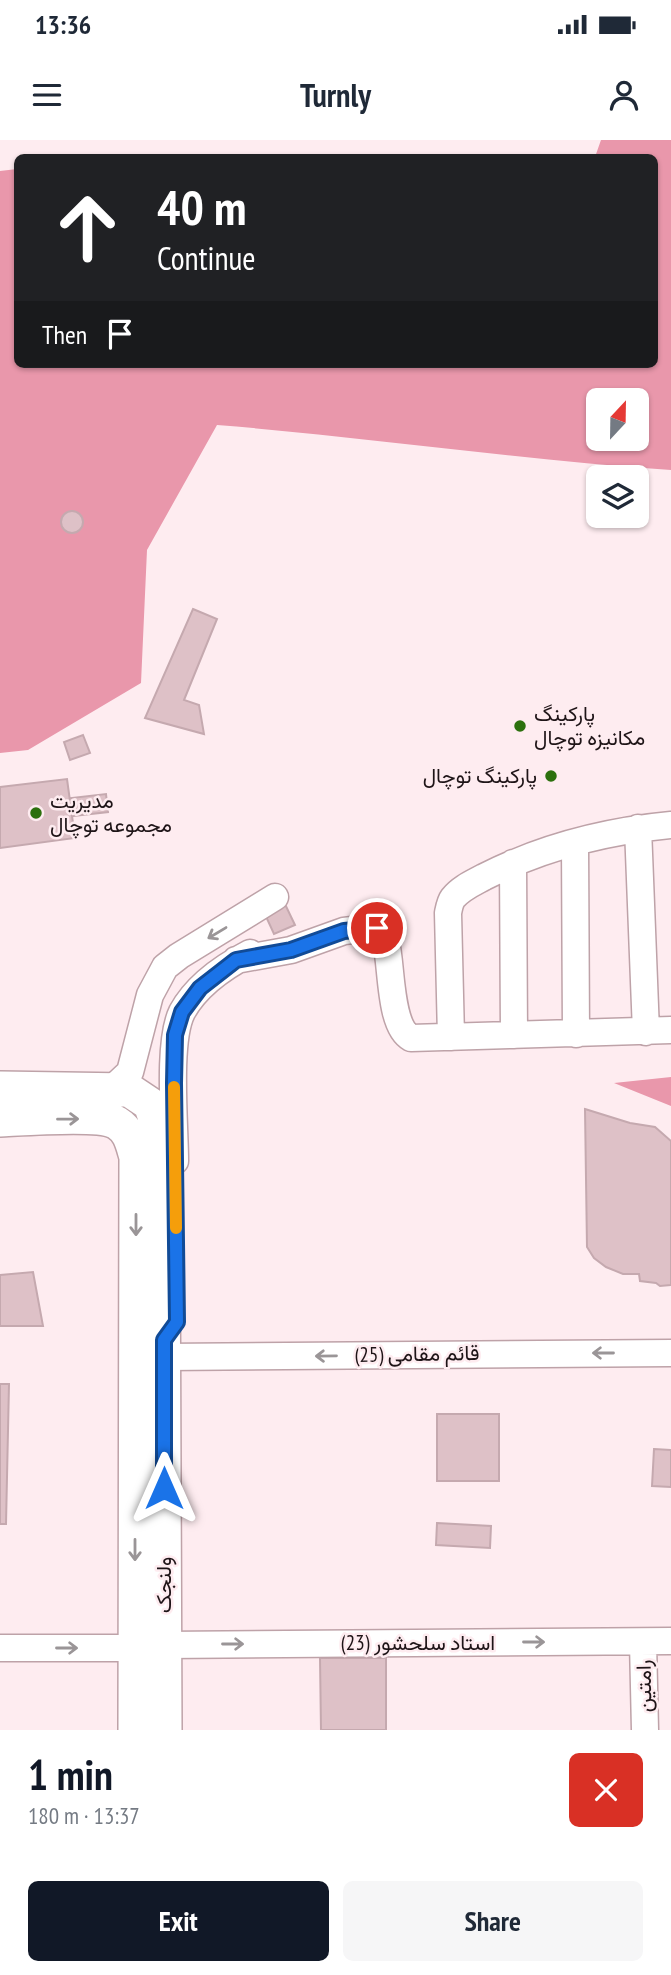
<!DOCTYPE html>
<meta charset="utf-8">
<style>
body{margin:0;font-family:"PT Sans Narrow",Vazirmatn,sans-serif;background:#f6f6f7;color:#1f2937;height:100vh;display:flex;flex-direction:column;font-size:26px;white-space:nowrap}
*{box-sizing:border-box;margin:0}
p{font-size:23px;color:#747a83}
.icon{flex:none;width:38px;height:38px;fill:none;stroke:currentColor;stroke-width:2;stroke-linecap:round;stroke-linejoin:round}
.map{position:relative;height:1590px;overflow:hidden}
.panel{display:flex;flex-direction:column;background:#fff;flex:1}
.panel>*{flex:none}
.top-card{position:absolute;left:14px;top:14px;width:644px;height:214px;border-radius:10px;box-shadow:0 2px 5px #0004;background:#202124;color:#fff;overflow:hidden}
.needle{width:46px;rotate:22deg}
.buttons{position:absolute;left:586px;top:248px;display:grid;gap:14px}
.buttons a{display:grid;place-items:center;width:63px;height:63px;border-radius:10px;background:#fff;box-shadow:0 2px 5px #0004;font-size:35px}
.pin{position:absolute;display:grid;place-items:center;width:60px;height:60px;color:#fff;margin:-30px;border:4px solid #fff;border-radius:50%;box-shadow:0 2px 7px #0007}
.me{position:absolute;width:77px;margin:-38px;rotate:0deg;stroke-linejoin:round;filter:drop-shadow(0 0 5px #0008)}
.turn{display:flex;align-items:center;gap:24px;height:147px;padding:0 28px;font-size:32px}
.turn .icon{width:91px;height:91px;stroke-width:2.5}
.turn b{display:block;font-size:49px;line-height:60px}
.then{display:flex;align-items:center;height:66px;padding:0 28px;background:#0003;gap:14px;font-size:26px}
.round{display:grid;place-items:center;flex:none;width:74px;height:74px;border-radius:10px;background:#f6f6f7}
.summary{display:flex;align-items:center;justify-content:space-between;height:119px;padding:0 28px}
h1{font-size:42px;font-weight:600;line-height:52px;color:#111827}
.button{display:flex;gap:14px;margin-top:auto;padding:14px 28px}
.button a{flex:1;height:80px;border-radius:10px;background:#111827;color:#fff;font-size:28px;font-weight:600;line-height:80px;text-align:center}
.button a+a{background:#f6f6f7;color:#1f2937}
.status{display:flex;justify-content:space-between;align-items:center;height:49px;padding:0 35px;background:#fff;direction:ltr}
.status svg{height:19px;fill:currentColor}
header{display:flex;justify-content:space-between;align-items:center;height:91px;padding:0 28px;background:#fff;font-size:32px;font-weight:600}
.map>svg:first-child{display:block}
.forest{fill:#e997ab;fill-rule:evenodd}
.building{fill:#dec1c7;stroke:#c5a9af;stroke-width:2}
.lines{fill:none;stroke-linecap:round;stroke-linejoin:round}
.minor-casing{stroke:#bea2a8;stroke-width:29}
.major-casing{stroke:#bea2a8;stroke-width:36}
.minor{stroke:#fff;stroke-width:26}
.major{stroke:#fff;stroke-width:33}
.oneway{stroke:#9a9597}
.route-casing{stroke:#114b97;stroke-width:18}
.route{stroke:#1a73e8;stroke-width:12}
.slow{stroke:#f59e0b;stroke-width:12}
.poi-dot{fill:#2c700d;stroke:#feecf0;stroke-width:2.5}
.labels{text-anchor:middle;stroke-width:5;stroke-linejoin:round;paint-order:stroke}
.poi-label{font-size:21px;fill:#1e1417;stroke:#feecf0;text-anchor:start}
.street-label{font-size:21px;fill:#1e1417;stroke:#feecf0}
</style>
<div class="status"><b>13:36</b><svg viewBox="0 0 49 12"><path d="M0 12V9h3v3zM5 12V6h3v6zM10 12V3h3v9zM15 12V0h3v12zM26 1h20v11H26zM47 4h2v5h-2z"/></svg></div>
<header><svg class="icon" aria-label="menu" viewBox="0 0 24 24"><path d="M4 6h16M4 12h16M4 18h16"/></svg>Turnly<svg class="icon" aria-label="person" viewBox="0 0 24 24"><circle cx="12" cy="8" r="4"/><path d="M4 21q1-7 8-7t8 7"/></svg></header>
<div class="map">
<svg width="671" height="1590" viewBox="0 0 671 1590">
<rect width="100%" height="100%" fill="#feecf0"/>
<!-- forest -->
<path class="forest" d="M601,0h70v330c-152,-10 -302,-33 -454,-45l-70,125 -6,133 -113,67 -28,3v-582l17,-2 1,195h636v-206l-59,-1zM598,261h39v38h-39z
M671,937v29l-57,-23z"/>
<!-- building -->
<path class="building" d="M61 382a11 11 0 1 1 22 0a11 11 0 1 1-22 0Z
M193,469l24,10 -33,81 15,5 5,29 -59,-16z
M83,595l7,18 -20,7 -6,-18z
M67,639l8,59 -75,10v-61z
M106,654l2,18 -34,4 -3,-18z
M283,760l12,25 -21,9 -11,-24z
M585,969l45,14 25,4 16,14v144l-11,1 -4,-3 -16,-2 -1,-7h-16l-17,-7 -12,-9 -7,-11z
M33,1132l10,54h-43v-51z
M0,1244h9l-3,140h-6z
M437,1274h62v67h-62z
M654,1309l17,1v37l-19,-1z
M437,1383l54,3 -1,22 -54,-3z
M320,1518h66v72h-65z"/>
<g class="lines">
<defs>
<path id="minor" d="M638,688l8,204
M575,703l1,191
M513,723l1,172
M236,820l55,-10 53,-19 33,-4c3,5 7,10 9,15 6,24 3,84 25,96l260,-8
M451,897l-3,-124c1,-5 2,-11 5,-15 8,-10 20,-15 31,-21 57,-29 123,-46 187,-52
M113,948l17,-16 20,-77 15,-28 14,-11 96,-59
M175,1021c0,-36 -8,-119 7,-149 14,-26 43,-46 68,-59
M164,1217l507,-4
M643,1502l2,88
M164,1505l507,-4
M0,1508h134"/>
<path id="major" d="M0,948l129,2 21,14 8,23 5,95 2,508
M0,980c23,-1 100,-7 117,3 13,8 15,21 19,34l-1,573"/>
</defs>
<!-- minor casing -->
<use href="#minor" class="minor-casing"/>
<!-- major casing -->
<use href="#major" class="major-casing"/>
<!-- minor -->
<use href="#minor" class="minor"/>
<!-- major -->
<use href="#major" class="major"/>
</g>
<!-- one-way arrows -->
<defs><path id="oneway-shaft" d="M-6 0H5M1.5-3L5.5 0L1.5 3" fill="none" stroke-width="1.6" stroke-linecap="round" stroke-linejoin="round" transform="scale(1.75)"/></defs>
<g class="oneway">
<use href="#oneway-shaft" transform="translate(217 793) rotate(149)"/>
<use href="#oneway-shaft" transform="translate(68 979) rotate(-1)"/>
<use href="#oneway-shaft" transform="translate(136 1085) rotate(90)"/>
<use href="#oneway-shaft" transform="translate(603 1213) rotate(-180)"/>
<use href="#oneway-shaft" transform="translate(326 1216) rotate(179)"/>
<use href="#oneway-shaft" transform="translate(135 1410) rotate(90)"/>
<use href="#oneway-shaft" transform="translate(534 1502)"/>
<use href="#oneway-shaft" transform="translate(233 1504)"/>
<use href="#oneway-shaft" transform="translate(67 1508)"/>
</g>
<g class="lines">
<defs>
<path id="route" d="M164,1348v-148l13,-18 -3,-239 1,-48 7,-23 18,-24 36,-28 55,-10 53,-19 33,-3"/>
</defs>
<!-- route casing -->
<use href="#route" class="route-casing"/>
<!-- route -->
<use href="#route" class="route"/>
<!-- slow -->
<path class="slow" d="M174,947l2,141"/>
</g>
<!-- markers -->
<g class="poi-dot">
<circle cx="520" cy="586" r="7"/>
<circle cx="551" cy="636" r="7"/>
<circle cx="36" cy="673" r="7"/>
</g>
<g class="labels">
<!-- poi labels -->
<g class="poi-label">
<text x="534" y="581">پارکینگ<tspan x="534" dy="24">مکانیزه توچال</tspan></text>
<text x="537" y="643" text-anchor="end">پارکینگ توچال</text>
<text x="50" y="668">مدیریت<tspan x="50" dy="24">مجموعه توچال</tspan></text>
</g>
<!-- street labels -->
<g class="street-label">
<text transform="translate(417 1214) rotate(-1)" y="7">قائم مقامی (25)</text>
<text transform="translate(164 1445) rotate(-90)" y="7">ولنجک</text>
<text x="418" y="1510">استاد سلحشور (23)</text>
<text transform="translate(644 1546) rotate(-91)" y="7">رامتین</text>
</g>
</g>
</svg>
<div class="buttons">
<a><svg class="needle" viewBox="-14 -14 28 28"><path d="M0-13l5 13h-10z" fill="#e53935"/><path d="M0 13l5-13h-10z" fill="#747a83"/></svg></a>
<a><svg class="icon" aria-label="layers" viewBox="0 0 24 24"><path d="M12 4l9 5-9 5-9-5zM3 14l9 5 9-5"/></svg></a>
</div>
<div class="pin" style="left:377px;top:788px;background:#d93025"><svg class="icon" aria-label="arrive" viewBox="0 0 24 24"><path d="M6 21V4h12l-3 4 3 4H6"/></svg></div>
<svg class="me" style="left:164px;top:1348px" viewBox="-20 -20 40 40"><path d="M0-17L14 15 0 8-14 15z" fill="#1a73e8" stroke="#fff" stroke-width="4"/></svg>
<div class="top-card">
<div class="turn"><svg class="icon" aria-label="ahead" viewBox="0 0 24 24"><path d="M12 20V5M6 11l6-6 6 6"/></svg><div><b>40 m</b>Continue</div></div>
<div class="then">Then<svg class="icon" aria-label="arrive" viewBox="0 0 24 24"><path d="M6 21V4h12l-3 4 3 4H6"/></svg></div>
</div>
</div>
<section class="panel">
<div class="summary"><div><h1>1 min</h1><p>180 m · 13:37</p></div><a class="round" style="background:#d93025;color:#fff"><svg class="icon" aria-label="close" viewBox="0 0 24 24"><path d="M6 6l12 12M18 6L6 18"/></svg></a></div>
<div class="button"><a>Exit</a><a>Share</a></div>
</section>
